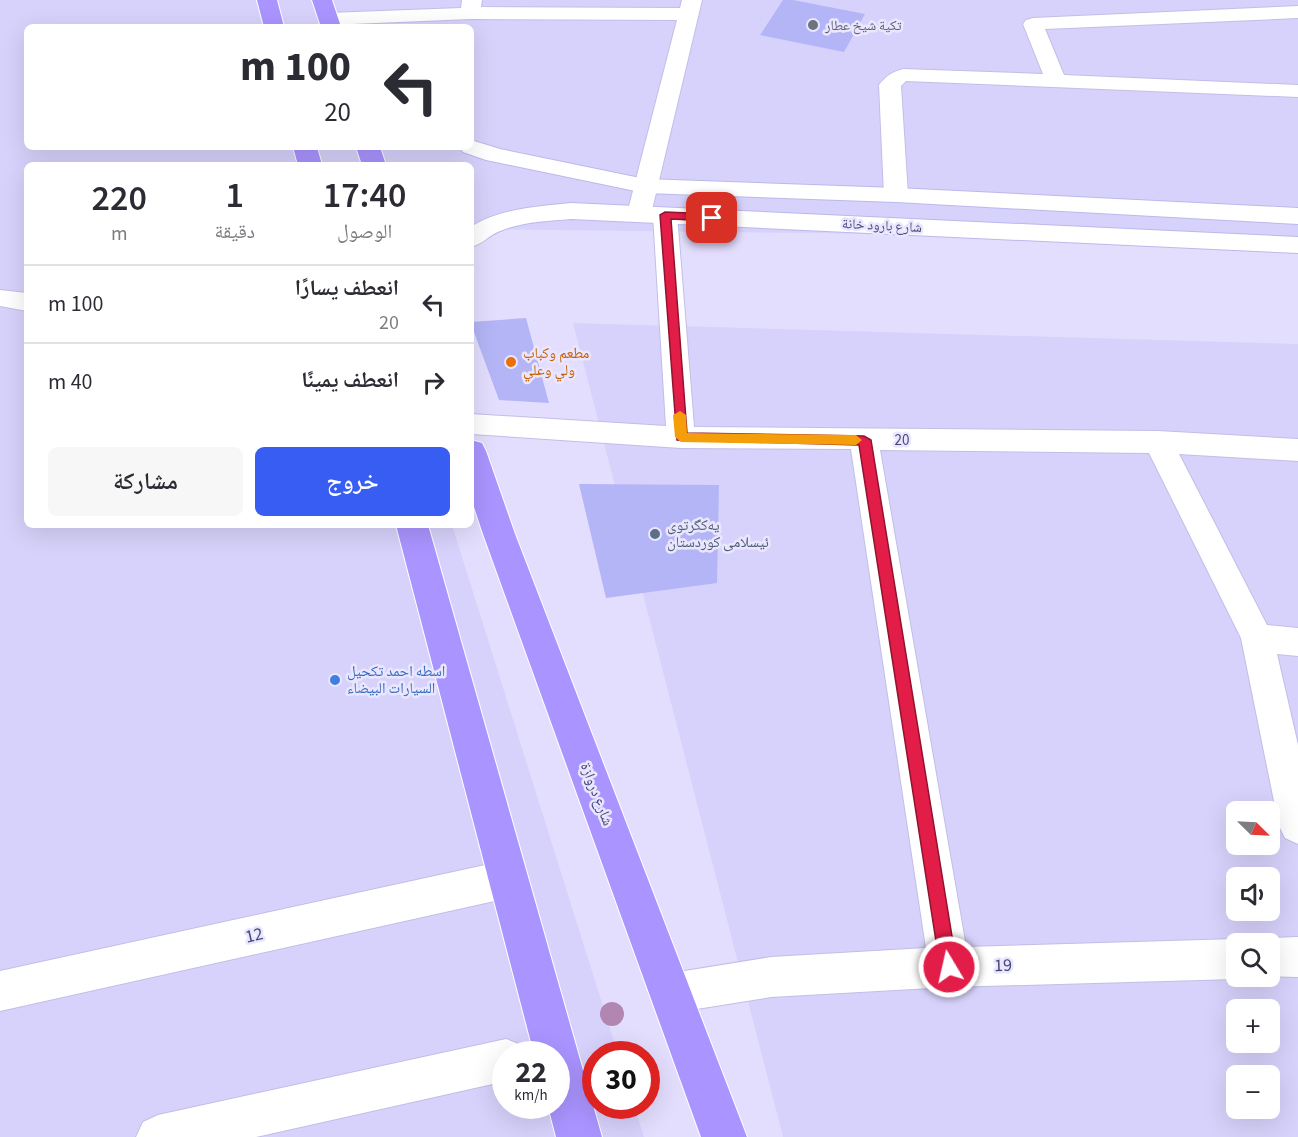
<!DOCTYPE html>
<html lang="ar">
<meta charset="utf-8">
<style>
body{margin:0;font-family:"Source Sans 3","Noto Naskh Arabic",sans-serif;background:#f7f7f7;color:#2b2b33;direction:rtl;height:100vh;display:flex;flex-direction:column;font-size:22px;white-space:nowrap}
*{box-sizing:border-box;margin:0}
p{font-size:20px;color:#7c7c81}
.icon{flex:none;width:33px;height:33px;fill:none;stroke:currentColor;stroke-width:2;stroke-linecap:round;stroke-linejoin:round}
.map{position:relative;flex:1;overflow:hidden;direction:ltr}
.side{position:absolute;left:24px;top:162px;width:450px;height:366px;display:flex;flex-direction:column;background:#fff;border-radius:9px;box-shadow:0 6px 24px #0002;direction:rtl}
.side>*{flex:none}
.top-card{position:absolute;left:24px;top:24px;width:450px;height:126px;border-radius:9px;box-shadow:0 6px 24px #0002;direction:rtl;background:#fff;color:#2b2b33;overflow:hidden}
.needle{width:39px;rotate:114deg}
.buttons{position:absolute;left:1226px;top:801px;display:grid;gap:12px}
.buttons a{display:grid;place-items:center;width:54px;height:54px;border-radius:9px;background:#fff;box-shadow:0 6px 24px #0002;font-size:30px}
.speed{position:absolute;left:492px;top:1041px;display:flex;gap:12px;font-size:30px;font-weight:700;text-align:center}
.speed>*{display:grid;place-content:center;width:78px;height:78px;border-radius:50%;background:#fff;box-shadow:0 6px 24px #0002;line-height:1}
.speed small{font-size:15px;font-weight:400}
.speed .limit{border:9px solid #d22;background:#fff;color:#111}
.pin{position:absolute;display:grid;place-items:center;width:51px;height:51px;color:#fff;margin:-26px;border-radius:12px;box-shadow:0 3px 9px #0006}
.me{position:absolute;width:66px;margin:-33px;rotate:351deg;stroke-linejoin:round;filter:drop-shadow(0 0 4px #0008)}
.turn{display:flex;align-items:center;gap:21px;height:126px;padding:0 24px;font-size:27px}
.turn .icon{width:78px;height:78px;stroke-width:2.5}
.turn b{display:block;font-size:42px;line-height:51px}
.eta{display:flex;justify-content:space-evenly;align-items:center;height:102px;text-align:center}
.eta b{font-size:36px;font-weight:600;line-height:42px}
.action{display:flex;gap:12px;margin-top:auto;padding:12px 24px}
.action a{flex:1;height:69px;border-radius:9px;background:#385df3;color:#fff;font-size:24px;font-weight:600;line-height:69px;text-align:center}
.action a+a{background:#f7f7f7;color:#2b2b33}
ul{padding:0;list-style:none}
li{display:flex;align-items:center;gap:18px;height:78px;padding:0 24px;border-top:2px solid #e1e1e2}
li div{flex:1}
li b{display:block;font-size:22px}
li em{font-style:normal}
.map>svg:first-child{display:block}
.residential{fill:#d7d2fb;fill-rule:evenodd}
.building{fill:#b3b5f6}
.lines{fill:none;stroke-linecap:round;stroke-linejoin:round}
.street-casing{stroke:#c1bee7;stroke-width:2}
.secondary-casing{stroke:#bbb9ea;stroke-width:2}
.primary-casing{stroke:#fff;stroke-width:2}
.street{fill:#fff;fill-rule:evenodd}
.secondary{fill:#fff;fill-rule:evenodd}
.primary{fill:#aa94ff;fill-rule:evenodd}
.tree{fill:#b187b2}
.route{fill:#e11d48;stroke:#92132f;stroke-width:1.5}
.slow{fill:#f59e0b}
.worship-dot{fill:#6b7280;stroke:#eae6ff;stroke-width:2}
.food-dot{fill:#e8710a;stroke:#eae6ff;stroke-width:2}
.service-dot{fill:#5c6f8a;stroke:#eae6ff;stroke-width:2}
.shop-dot{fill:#3f7fe0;stroke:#eae6ff;stroke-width:2}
.labels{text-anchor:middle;stroke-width:5;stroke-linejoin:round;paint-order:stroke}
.far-worship-label{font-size:14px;fill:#5b616d;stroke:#eae6ff;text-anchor:start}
.far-street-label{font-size:14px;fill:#444875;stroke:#eae6ff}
.food-label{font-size:15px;fill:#c56008;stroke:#eae6ff;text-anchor:start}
.street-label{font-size:15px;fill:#444875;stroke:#eae6ff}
.service-label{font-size:15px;fill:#4e5e75;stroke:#eae6ff;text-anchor:start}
.shop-label{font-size:15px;fill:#366cbe;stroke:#eae6ff;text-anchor:start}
.near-street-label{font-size:18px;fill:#444875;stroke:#eae6ff}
</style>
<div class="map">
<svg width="1298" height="1137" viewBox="0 0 1298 1137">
<rect width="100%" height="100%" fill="#e4defe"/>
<!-- residential -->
<path class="residential" d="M0,0h1298v239l-827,-10v-64h-444v360h425l166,529h-22v52h38l10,31h-644zM27,27h444v120h-444zM506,1054h50v52h-50z
M573,323l725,21v793h-515zM1236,812h33v32h-33zM1236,878h33v32h-33zM1236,944h33v32h-33zM1236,1010h33v32h-33zM1236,1076h33v32h-33z"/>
<!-- building -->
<path class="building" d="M783,0h10l72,14 -21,38 -84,-17z
M526,318l23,85 -50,-3 -28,-76v-2z
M579,484l140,1 -2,98 -111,15z"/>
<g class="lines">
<defs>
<path id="street" d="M462,0h20l-1,7 199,1 2,-8h20l-51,214 -4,5 -8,2 -8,-2 -4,-5 50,-194 -207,-1 -142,6 -7,-2 -3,-4 3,-4 7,-2 133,-5z
M1298,6v12l-253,11 19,46 234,10v12l-392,-16 -5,5 7,109 -4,5 -8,2 -8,-2 -4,-5 -5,-110c7,-9 13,-13 24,-16l140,5 -20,-50 3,-4 7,-2z
M665,208l8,2 4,5 17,212 464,4 140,8v22l-119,-7 88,171 31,3v28l-21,-2 21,91v99l-13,-6 -6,-12 -38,-188 -92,-185 -269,-3 86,497 270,-8 11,5h-11v32h6l-6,3 -287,8 -178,10 -99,16 -14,-6 -6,-14 6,-14 14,-6 99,-16 155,-9 -75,-499 -170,-1 -210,-14v-20l195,12 -13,-211 4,-5z
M0,290l27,3v18l-27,-5z
M508,860l13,6 6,13 -6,13 -13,6 -508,113v-40z
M1298,937v40l-32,-1h3v-32h-13l13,-6z
M506,1039l15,6 4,9h-19v27l-250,56h-120l7,-15 15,-7z"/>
<path id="secondary" d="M471,140l29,9 145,30 251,9 402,20v16l-402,-22 -251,-9 -159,-33 -23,-8 -4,-5h12z
M571,203l727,34v16l-727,-34c-23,2 -50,3 -71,12 -11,4 -17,13 -29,16v-20c27,-18 68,-21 100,-24z"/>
<path id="primary" d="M257,0h20l7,27h-20z
M312,0h20l9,27h-20z
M293,147h24l5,18h-24z
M356,147h24l6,18h-24z
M471,440l11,3 4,8 29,83 232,603h-46l-218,-603 -12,-36z
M396,525h32l174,612h-46l-8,-31h8v-52h-22z"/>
</defs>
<!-- street casing -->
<use href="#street" class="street-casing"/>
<!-- secondary casing -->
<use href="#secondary" class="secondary-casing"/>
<!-- primary casing -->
<use href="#primary" class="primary-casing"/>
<!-- street -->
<use href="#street" class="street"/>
<!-- secondary -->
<use href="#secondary" class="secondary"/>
<!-- primary -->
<use href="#primary" class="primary"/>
</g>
<!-- trees -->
<circle class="tree" cx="612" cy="1014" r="12"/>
<!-- route -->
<path class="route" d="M665,212l47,2 5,4 -5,3 -41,-2 16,214 177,3 7,4 86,527 -2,6 -6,2 -6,-2 -3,-6 -81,-522 -182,-5 -17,-225z"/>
<!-- slow -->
<path class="slow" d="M680,411l6,4 1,18 169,2 6,5 -6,5 -175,-3 -6,-5 -2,-22z"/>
<!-- markers -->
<circle class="worship-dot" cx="813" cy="25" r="6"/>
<circle class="food-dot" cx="511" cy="362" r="6"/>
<circle class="service-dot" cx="655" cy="534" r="6"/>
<circle class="shop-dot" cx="335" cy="680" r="6"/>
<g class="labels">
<!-- far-worship labels -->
<g class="far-worship-label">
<text x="825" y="30">تكية شيخ عطار</text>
</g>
<!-- far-street labels -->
<g class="far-street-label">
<text transform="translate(882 225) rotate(3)" y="5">شارع بارود خانة</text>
</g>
<!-- food labels -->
<g class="food-label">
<text x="523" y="358">مطعم وكباب<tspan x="523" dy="17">ولي وعلي</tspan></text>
</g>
<!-- street labels -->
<g class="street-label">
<text x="902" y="445">20</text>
<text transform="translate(597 794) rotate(69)" y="5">شارع دروازة</text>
</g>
<!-- service labels -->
<g class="service-label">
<text x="667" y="530">یەکگرتوی<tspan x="667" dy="17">ئیسلامی کوردستان</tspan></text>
</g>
<!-- shop labels -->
<g class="shop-label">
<text x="347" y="676">اسطه احمد تكحيل<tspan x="347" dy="17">السيارات البيضاء</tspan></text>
</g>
<!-- near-street labels -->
<g class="near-street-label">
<text transform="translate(254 935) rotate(-13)" y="6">12</text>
<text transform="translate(1003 965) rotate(-2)" y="6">19</text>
</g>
</g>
</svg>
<div class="buttons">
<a><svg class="needle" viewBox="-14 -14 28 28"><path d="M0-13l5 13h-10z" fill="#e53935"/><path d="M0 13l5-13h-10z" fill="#7c7c81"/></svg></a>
<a><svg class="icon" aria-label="sound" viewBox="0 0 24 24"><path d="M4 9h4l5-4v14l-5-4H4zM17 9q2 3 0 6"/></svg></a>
<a><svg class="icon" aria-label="search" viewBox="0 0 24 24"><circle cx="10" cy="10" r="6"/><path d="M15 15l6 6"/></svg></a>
<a>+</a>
<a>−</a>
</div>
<div class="speed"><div>22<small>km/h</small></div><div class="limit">30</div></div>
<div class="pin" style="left:712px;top:218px;background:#d93025"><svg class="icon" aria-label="arrive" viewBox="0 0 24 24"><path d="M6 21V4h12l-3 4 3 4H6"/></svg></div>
<svg class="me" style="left:949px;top:967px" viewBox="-20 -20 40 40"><circle r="17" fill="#e11d48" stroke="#fff" stroke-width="3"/><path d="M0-11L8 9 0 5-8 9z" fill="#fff"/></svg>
<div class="top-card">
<div class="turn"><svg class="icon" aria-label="left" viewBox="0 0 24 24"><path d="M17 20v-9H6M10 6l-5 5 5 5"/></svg><div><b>100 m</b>20</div></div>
</div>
<section class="side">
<div class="eta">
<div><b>17:40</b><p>الوصول</p></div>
<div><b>1</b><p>دقيقة</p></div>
<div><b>220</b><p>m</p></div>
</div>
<ul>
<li><svg class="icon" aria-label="left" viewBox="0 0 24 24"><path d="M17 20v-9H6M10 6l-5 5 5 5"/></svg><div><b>انعطف يسارًا</b><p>20</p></div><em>100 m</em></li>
<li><svg class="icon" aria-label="right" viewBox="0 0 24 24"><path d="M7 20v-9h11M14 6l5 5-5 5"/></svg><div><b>انعطف يمينًا</b></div><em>40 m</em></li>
</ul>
<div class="action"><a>خروج</a><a>مشاركة</a></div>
</section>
</div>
